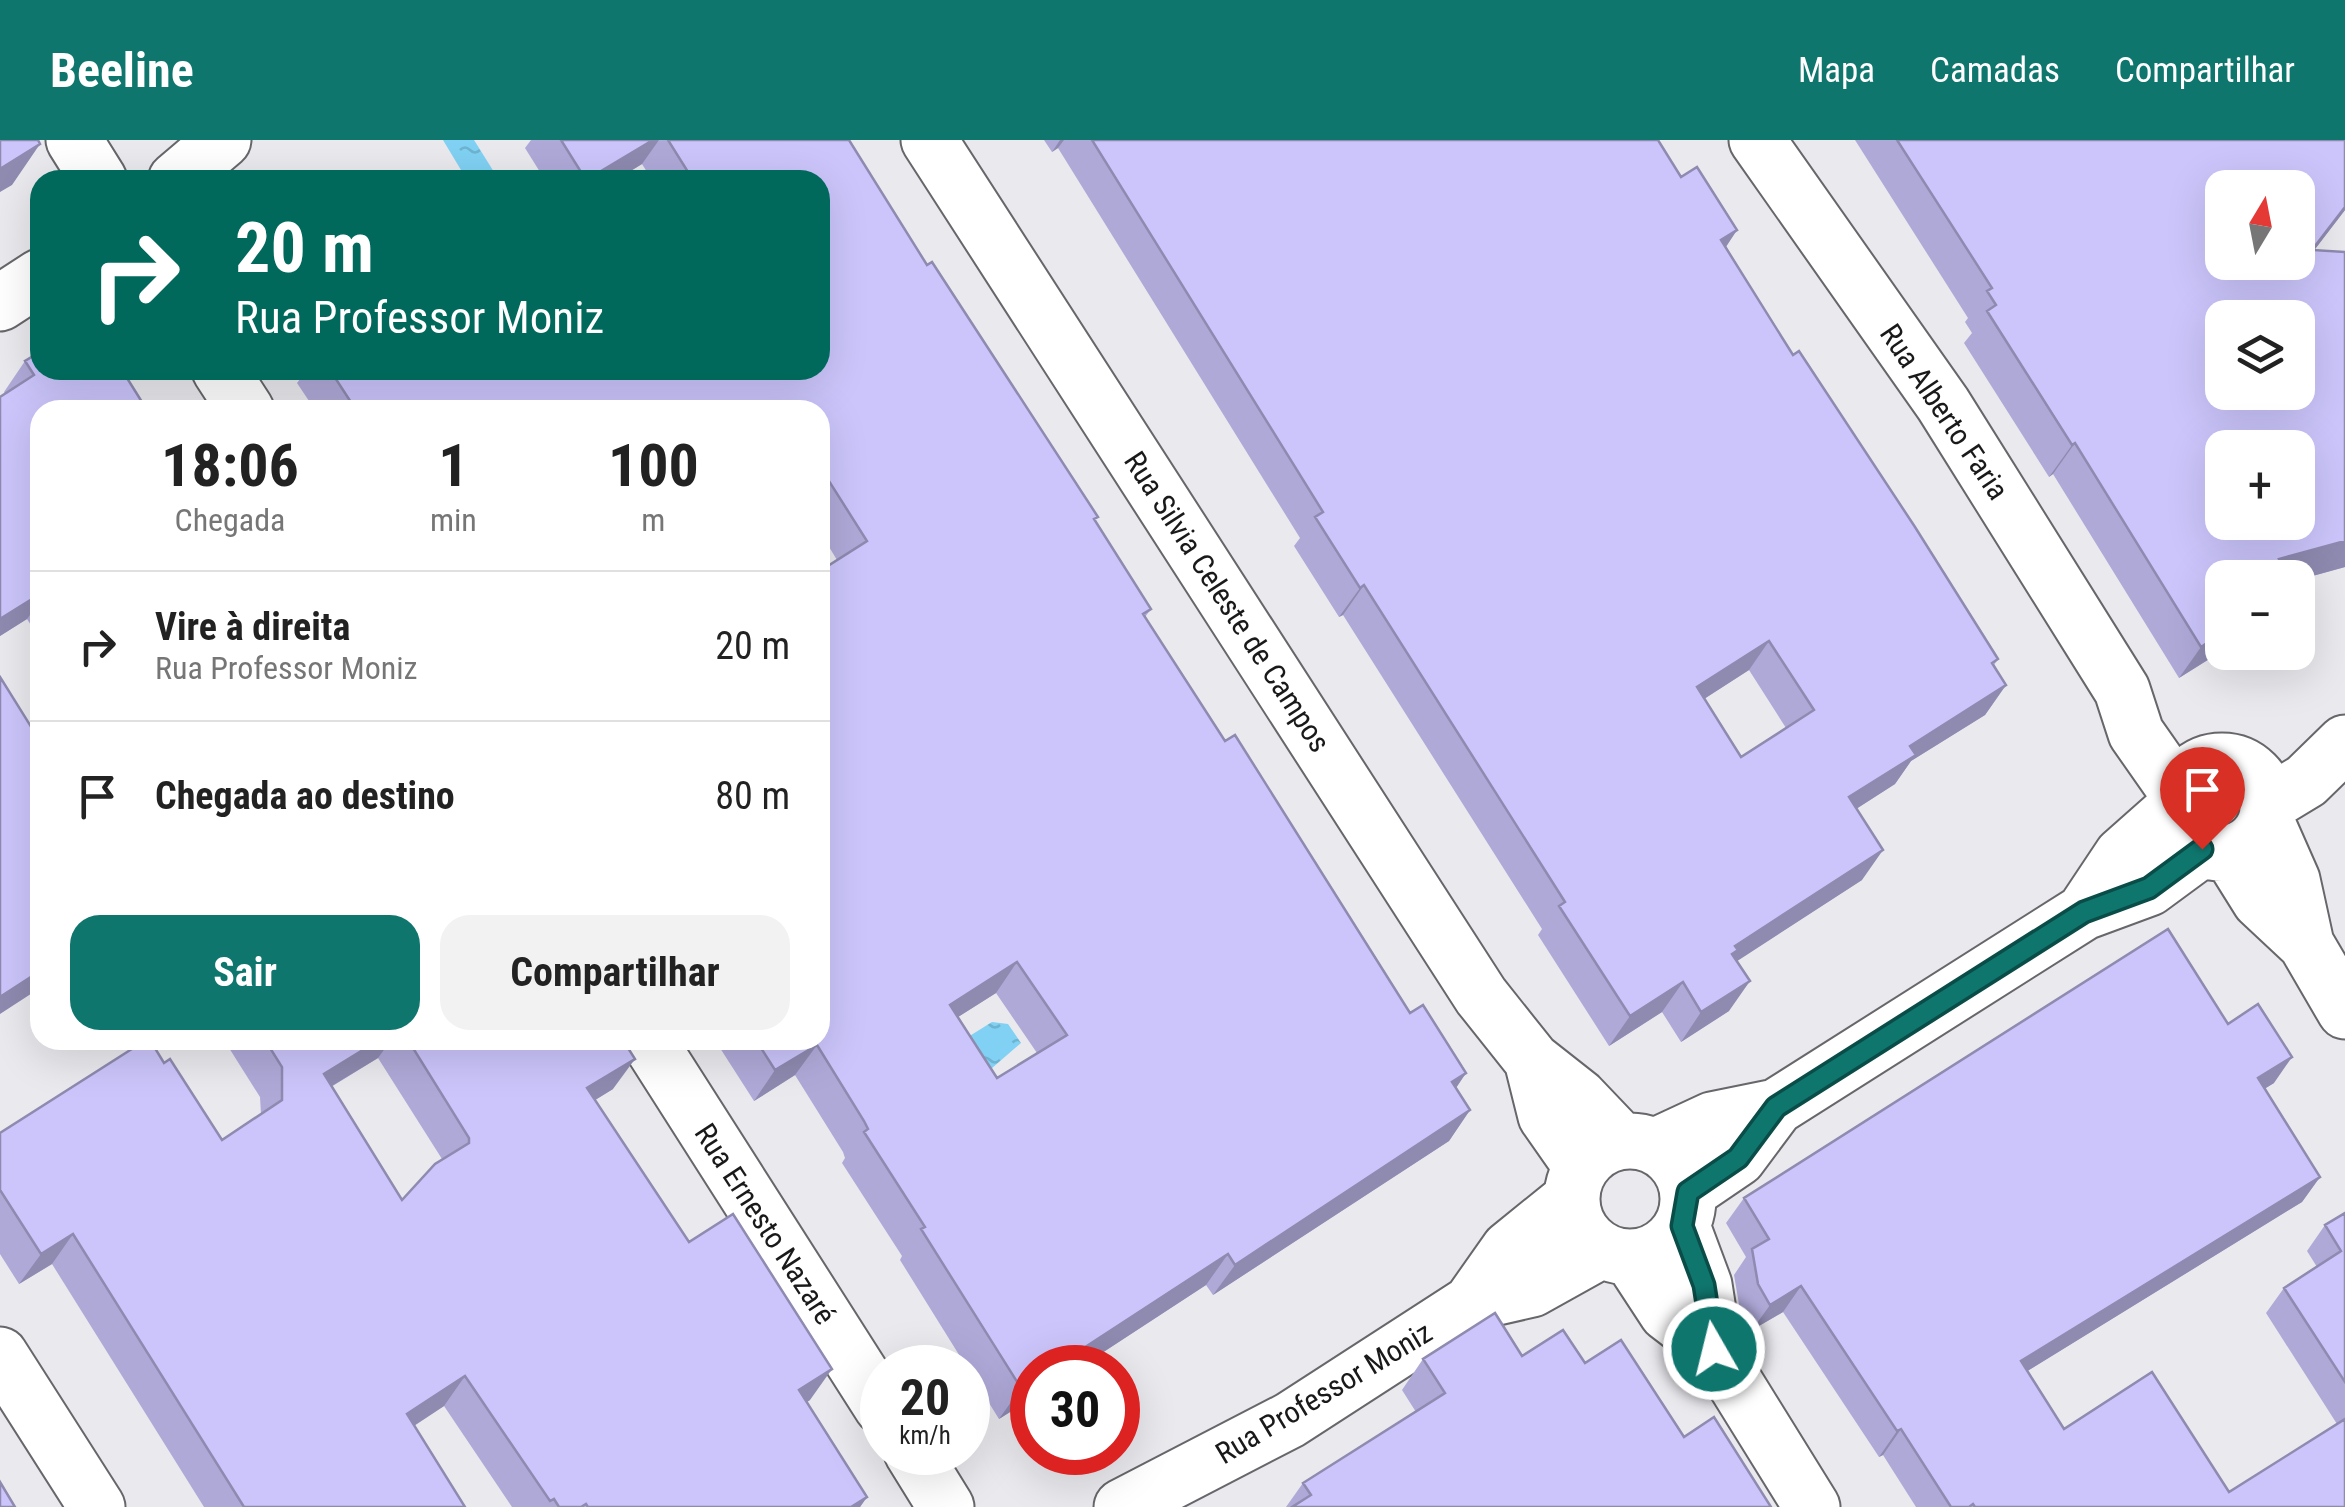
<!DOCTYPE html>
<html lang="pt">
<meta charset="utf-8">
<style>
body{margin:0;font-family:"Roboto Condensed",sans-serif;background:#f2f2f2;color:#222;height:100vh;display:flex;flex-direction:column;font-size:38px;white-space:nowrap}
*{box-sizing:border-box;margin:0}
p{font-size:32px;color:#767676}
.icon{flex:none;width:55px;height:55px;fill:none;stroke:currentColor;stroke-width:2;stroke-linecap:round;stroke-linejoin:round}
.map{position:relative;flex:1;overflow:hidden}
.details{position:absolute;left:30px;top:260px;width:800px;height:650px;display:flex;flex-direction:column;background:#fff;border-radius:30px;box-shadow:0 10px 40px #0002}
.details>*{flex:none}
.guide{position:absolute;left:30px;top:30px;width:800px;height:210px;border-radius:30px;box-shadow:0 10px 40px #0002;background:#00695c;color:#fff;overflow:hidden}
.needle{width:65px;rotate:10deg}
.fabs{position:absolute;left:2205px;top:30px;display:grid;gap:20px}
.fabs a{display:grid;place-items:center;width:110px;height:110px;border-radius:20px;background:#fff;box-shadow:0 10px 40px #0002;font-size:50px}
.speed{position:absolute;left:860px;top:1205px;display:flex;gap:20px;font-size:50px;font-weight:700;text-align:center}
.speed>*{display:grid;place-content:center;width:130px;height:130px;border-radius:50%;background:#fff;box-shadow:0 10px 40px #0002;line-height:1}
.speed small{font-size:25px;font-weight:400}
.speed .limit{border:15px solid #d22;background:#fff;color:#111}
.pin{position:absolute;display:grid;place-items:center;width:85px;height:85px;color:#fff;margin:-102px -42px;border-radius:50% 50% 50% 0;rotate:-45deg;box-shadow:0 0 10px #0007}
.pin .icon{rotate:45deg}
.me{position:absolute;width:110px;margin:-55px;rotate:352deg;stroke-linejoin:round;filter:drop-shadow(0 0 8px #0008)}
.turn{display:flex;align-items:center;gap:35px;height:210px;padding:0 40px;font-size:45px}
.turn .icon{width:130px;height:130px;stroke-width:2.5}
.turn b{display:block;font-size:70px;line-height:85px}
.eta{display:flex;justify-content:space-evenly;align-items:center;height:170px;text-align:center}
.eta b{font-size:60px;font-weight:700;line-height:70px}
.button{display:flex;gap:20px;margin-top:auto;padding:20px 40px}
.button a{flex:1;height:115px;border-radius:30px;background:#0f766e;color:#fff;font-size:40px;font-weight:700;line-height:115px;text-align:center}
.button a+a{background:#f2f2f2;color:#222}
ul{padding:0;list-style:none}
li{display:flex;align-items:center;gap:30px;height:150px;padding:0 40px;border-top:2px solid #e0e0e0}
li div{flex:1}
li b{display:block;font-size:38px}
li em{font-style:normal}
header{display:flex;align-items:center;gap:60px;box-sizing:border-box;height:140px;padding:0 50px;background:#0f766e;color:#fff}
header strong{font-size:48px}
nav{display:flex;gap:55px;margin-inline-start:auto;font-size:35px}
.map>svg:first-child{display:block}
.water{fill:url(#water-ripples)}
.lines{fill:none;stroke-linecap:round;stroke-linejoin:round}
.street-casing{stroke:#67676b;stroke-width:59}
.street{stroke:#fff;stroke-width:55}
.wall{fill:#afa9d8;fill-rule:evenodd}
.shaded-wall{fill:#8e8ab0}
.building{fill:#cbc5fb;stroke:#8e8ab0;stroke-width:2.5;fill-rule:evenodd}
.route-casing{stroke:#0a4d48;stroke-width:25}
.route{stroke:#0f766e;stroke-width:18}
.labels{text-anchor:middle;stroke-width:8;stroke-linejoin:round;paint-order:stroke}
.street-label{font-size:30px;fill:#19191a;stroke:#fff}
</style>
<header>
<strong>Beeline</strong>
<nav><a>Mapa</a><a>Camadas</a><a>Compartilhar</a></nav>
</header>
<div class="map">
<svg width="2345" height="1367" viewBox="0 0 2345 1367">
<defs>
<pattern id="water-ripples" width="26" height="14" patternUnits="userSpaceOnUse" patternTransform="scale(2.5)"><rect width="26" height="14" fill="#80d1f3"/><path d="M2 4q2-2 4 0t4 0M15 11q2-2 4 0t4 0" fill="none" stroke="#6eb3d0"/></pattern>
</defs>
<rect width="100%" height="100%" fill="#e9e9ee"/>
<!-- water -->
<path class="water" d="M443,0h31l25,40h-32z
M992,882l16,2 13,19 -37,32 -32,-28z"/>
<g class="lines">
<defs>
<path id="street" d="M74,0l25,40
M929,0l552,856 51,64 47,37 42,44
M1757,0l186,264 179,286 14,43 42,60
M176,40l47,-40
M0,163l40,-26
M220,230l26,40
M2176 667a46 46 0 1 1 92 0a46 46 0 1 1-92 0Z
M2268,664l38,-23 39,-38
M2266,681l26,59 14,64
M2230,713l30,48 46,43 39,67
M2084,772l38,-57 53,-47
M648,900l234,367
M1532,920l14,56 35,50
M1572 1059a58 58 0 1 1 116 0a58 58 0 1 1-116 0Z
M1656,1006l56,-26 64,-13
M1688,1052l50,-34 38,-51 308,-195 65,-24 53,-39
M1682,1086l22,59 10,64
M1631,1118l36,55 47,36 98,158
M1471,1163l38,-54 63,-51
M0,1215l97,152
M912,1312l34,55
M1122,1367l168,-87 181,-117 61,-14 70,-39"/>
</defs>
<!-- street casing -->
<use href="#street" class="street-casing"/>
<!-- street -->
<use href="#street" class="street"/>
</g>
<!-- wall -->
<path class="wall" d="M531,0h318l78,125 224,344 -6,8 80,124 185,272 56,60 -10,15 14,22 -21,31 -236,154 -7,-10 -127,83h-47v30l-33,21 -99,-159 2,-4 -60,-93 3,-5 -2,-6 -48,-77 -41,26 -34,-53 6,-8h94l17,-480 -17,-28v-122h-505l-18,-27 10,-13h513v-190h-168l-10,-16 -26,16h-71l-20,-32zM996,853l41,60 -40,25 -39,-61z
M1044,0h614l23,37 56,53 -11,17 67,108 205,304 -4,6 12,20 -21,30 -74,46 -16,23 -39,25 6,71 -126,81 -7,50 -48,31 -19,-30 -53,34 -71,-111 4,-6 -199,-314 -4,2 -45,-71 6,-8 -242,-390 -6,4zM1749,530l37,58 -45,29 -37,-58z
M1855,0h490v70l-31,40 31,2v315l-47,13v-2h-76v73l-43,27 -126,-204 -4,3 -85,-134 8,-10 -7,-11 3,-4z
M40,212v287l-13,-20 -27,17v-239l5,-3 -1,-2 21,-31z
M2228,884l46,59 -10,6 56,88 -18,25 -275,169 37,58 165,63 108,-68 -71,-111 18,-25 33,-21 -10,-16 18,-26 20,-12v294h-429l-33,-52 -4,2 -96,-145 -31,18 -12,-20 -6,-35 12,-18 -20,-34 18,-25z
M224,900h351l38,49 -18,11 94,142 121,158 -3,2 60,95 -7,10h-348l-68,-101 -30,20 51,81h-261l-152,-243 -33,20 -19,-30v-121l164,-70 58,77 39,-26 -1,-17zM378,918l64,101 -40,41 -71,-113z
M1522,1216l63,7 99,74 87,70h-485l17,-24 113,-71 -14,-22 21,-31z"/>
<!-- shaded-wall -->
<path class="shaded-wall" d="M653,0h6l-17,24 -26,16h-30z
M1060,0h4l-6,8 -6,4z
M40,4l-28,41 -12,7v-23z
M2345,67v3l-55,72 22,-32z
M1737,90l-20,30 4,-20z
M2075,303l-22,31 -4,3 23,-32z
M2345,401v26l-47,13v-2h-32l13,-19z
M1364,445l-21,30 -4,2 21,-29z
M40,454v7l-13,18 -27,17v-17z
M2222,493v18l-43,27 22,-31z
M1769,501l-20,29 -73,47 21,-30z
M2006,545l-21,30 -74,46 -16,23 -67,43 21,-30 61,-51z
M1883,710l-21,30 -137,89 10,-23z
M1017,822l-21,31 -68,43 22,-31z
M40,831v17l-40,26v-17z
M1750,841l-21,30 -48,31 20,-30z
M1683,842l-21,30 -53,34 21,-30z
M379,900h12l-13,18 -76,46 22,-30z
M817,905l-22,30 -41,26 21,-31z
M2292,917l-18,26 -34,21 18,-26z
M635,919l-22,30 -47,29 21,-30z
M1466,933l-21,31 7,-22z
M1470,970l-21,31 -236,154 22,-30z
M2320,1037l-18,25 -299,184 18,-25z
M73,1094l-21,30 -33,20 22,-30z
M1228,1114l-22,31 -127,83h-26z
M1801,1146l-18,26 -31,18 18,-25z
M832,1229l-22,31 -32,20 21,-30z
M465,1236l-21,30 -58,38 21,-30z
M1032,1241v17l-33,21 22,-31z
M1901,1289l-18,26 -4,2 18,-26z
M867,1357l-7,10h-9z"/>
<!-- building -->
<path class="building" d="M0,0h38l2,4 -40,25z
M561,0h92l-67,40z
M668,0h181l78,125 5,-3 166,255 -4,2 57,90 -8,5 82,127 10,-6 175,278 13,-8 43,68 -14,9 18,28 -235,155 -7,-11 -175,114h-21v13l-11,7 -100,-159 4,-2 -61,-95 4,-3 -4,-8 -47,-76 -42,25 -19,-30h64v-469l47,-30 -47,-74v-57h-464l-26,-40h490v-190h-127zM1017,822l50,73 -70,43 -47,-73z
M1092,0h566l23,37 16,-10 40,63 -16,10 72,115 6,-4 116,176 83,132 -6,4 14,22 -96,61 6,9 -67,42 34,53 -148,96 3,4 -6,4 18,27 -49,31 -18,-30 -53,34 -71,-110 6,-4 -201,-317 -4,3 -45,-71 8,-5zM1769,501l45,69 -73,47 -44,-70z
M1897,0h448v67l-33,43 33,2v289l-66,18 11,19h-68v55l-21,14 -126,-204 -3,2 -85,-134 9,-6 -9,-14 5,-3zM2222,48h76v74h-76zM2222,178h76v74h-76zM2222,308h76v74h-76z
M40,212v18h82l25,40h-107v184l-40,25v-222l34,-22 -9,-14z
M0,537l40,64v230l-40,26z
M2168,789l60,95 30,-20 34,53 -34,21 62,99 -299,184 43,68 88,-57 77,120 116,-73v88h-370l-2,-3 -4,3h-18l-50,-78 -4,2 -96,-145 -31,19 -12,-21 -6,-35 17,-10 -25,-41z
M146,900h4l14,23 6,-4 52,81 60,-40v-33l-17,-27h114l-55,34 78,126 33,-36 34,-21v-5l-61,-98h167l3,5 8,-5h37l12,19 -48,29 102,154 44,-28 99,155 -33,21 68,107 -16,10h-263l-2,-3 -5,3h-22l-5,-8 -4,2 -85,-125 -58,38 58,93h-221l-171,-273 -32,20 -41,-64v-57z
M2345,1073v169l-61,-94 57,-37 -16,-26z
M1495,1173l27,43 41,-26 22,33 36,-23 63,97 30,-20 57,90h-479l19,-12 -8,-12 142,-90 -22,-34z
M0,1342l15,25h-15z"/>
<g class="lines">
<defs>
<path id="route" d="M1714,1209l-10,-64 -22,-59 6,-34 50,-34 38,-51 308,-195 65,-24 53,-39"/>
</defs>
<!-- route casing -->
<use href="#route" class="route-casing"/>
<!-- route -->
<use href="#route" class="route"/>
</g>
<g class="labels">
<!-- street labels -->
<g class="street-label">
<text transform="translate(1944 272) rotate(56)" y="10">Rua Alberto Faria</text>
<text transform="translate(1227 462) rotate(57)" y="10">Rua Silvia Celeste de Campos</text>
<text transform="translate(765 1084) rotate(57)" y="10">Rua Ernesto Nazaré</text>
<text transform="translate(1324 1253) rotate(-31)" y="10">Rua Professor Moniz</text>
</g>
</g>
</svg>
<div class="fabs">
<a><svg class="needle" viewBox="-14 -14 28 28"><path d="M0-13l5 13h-10z" fill="#e53935"/><path d="M0 13l5-13h-10z" fill="#767676"/></svg></a>
<a><svg class="icon" aria-label="layers" viewBox="0 0 24 24"><path d="M12 4l9 5-9 5-9-5zM3 14l9 5 9-5"/></svg></a>
<a>+</a>
<a>−</a>
</div>
<div class="speed"><div>20<small>km/h</small></div><div class="limit">30</div></div>
<div class="pin" style="left:2202px;top:709px;background:#d93025"><svg class="icon" aria-label="arrive" viewBox="0 0 24 24"><path d="M6 21V4h12l-3 4 3 4H6"/></svg></div>
<svg class="me" style="left:1714px;top:1209px" viewBox="-20 -20 40 40"><circle r="17" fill="#0f766e" stroke="#fff" stroke-width="3"/><path d="M0-11L8 9 0 5-8 9z" fill="#fff"/></svg>
<div class="guide">
<div class="turn"><svg class="icon" aria-label="right" viewBox="0 0 24 24"><path d="M7 20v-9h11M14 6l5 5-5 5"/></svg><div><b>20 m</b>Rua Professor Moniz</div></div>
</div>
<section class="details">
<div class="eta">
<div><b>18:06</b><p>Chegada</p></div>
<div><b>1</b><p>min</p></div>
<div><b>100</b><p>m</p></div>
</div>
<ul>
<li><svg class="icon" aria-label="right" viewBox="0 0 24 24"><path d="M7 20v-9h11M14 6l5 5-5 5"/></svg><div><b>Vire à direita</b><p>Rua Professor Moniz</p></div><em>20 m</em></li>
<li><svg class="icon" aria-label="arrive" viewBox="0 0 24 24"><path d="M6 21V4h12l-3 4 3 4H6"/></svg><div><b>Chegada ao destino</b></div><em>80 m</em></li>
</ul>
<div class="button"><a>Sair</a><a>Compartilhar</a></div>
</section>
</div>
